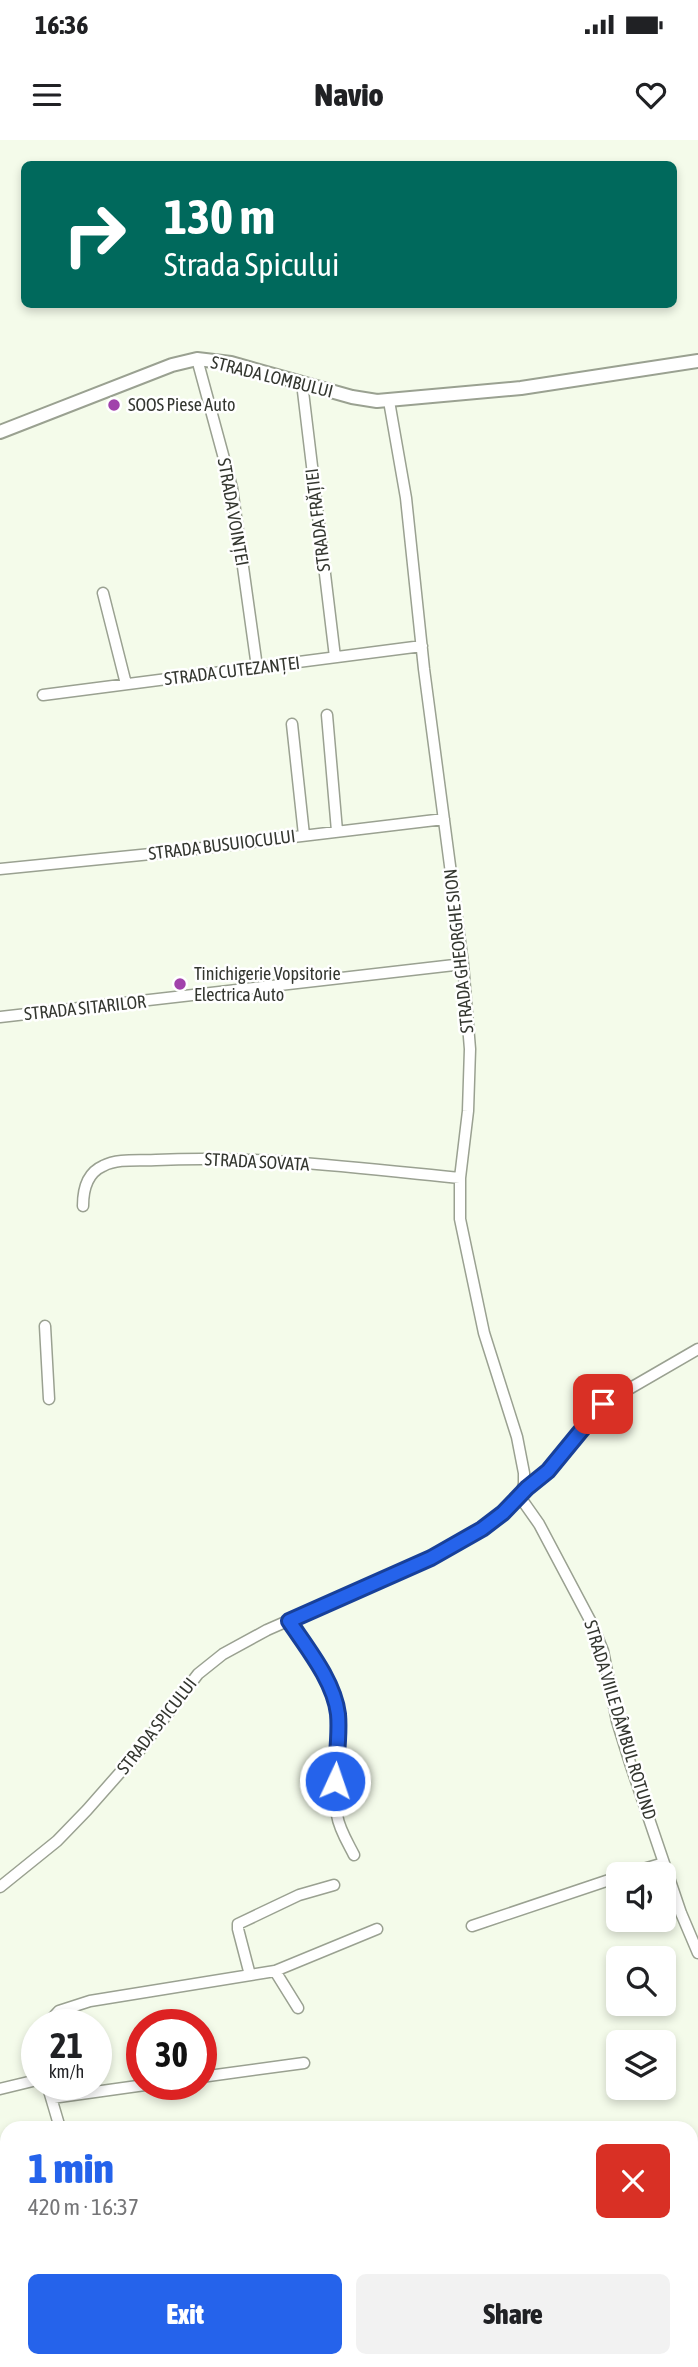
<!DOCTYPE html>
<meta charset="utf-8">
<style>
body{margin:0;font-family:"Asap Condensed",sans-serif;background:#f2f2f2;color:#202124;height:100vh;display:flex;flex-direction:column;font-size:26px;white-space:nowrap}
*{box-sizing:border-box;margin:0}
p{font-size:23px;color:#757577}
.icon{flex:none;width:38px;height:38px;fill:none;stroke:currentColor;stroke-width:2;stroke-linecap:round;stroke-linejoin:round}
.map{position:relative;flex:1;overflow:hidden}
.panel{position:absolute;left:0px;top:1981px;width:698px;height:247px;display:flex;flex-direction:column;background:#fff;border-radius:21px 21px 0 0;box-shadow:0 4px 10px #0003}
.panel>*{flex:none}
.top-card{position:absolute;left:21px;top:21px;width:656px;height:147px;border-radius:10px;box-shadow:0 4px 10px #0003;background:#00695c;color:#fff;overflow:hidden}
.controls{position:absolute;left:606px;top:1722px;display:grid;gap:14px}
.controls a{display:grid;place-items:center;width:70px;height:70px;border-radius:10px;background:#fff;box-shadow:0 4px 10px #0003;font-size:35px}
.speed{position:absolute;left:21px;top:1869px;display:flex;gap:14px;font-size:35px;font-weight:700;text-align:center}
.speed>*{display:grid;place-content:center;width:91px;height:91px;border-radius:50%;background:#fff;box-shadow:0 4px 10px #0003;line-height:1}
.speed small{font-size:18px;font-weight:400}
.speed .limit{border:10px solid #d22;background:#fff;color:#111}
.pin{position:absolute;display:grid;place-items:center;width:60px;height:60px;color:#fff;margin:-30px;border-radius:14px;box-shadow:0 4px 10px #0006}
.me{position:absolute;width:77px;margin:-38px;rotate:3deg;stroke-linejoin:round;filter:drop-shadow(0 0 5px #0008)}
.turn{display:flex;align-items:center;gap:24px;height:147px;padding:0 28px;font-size:32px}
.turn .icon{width:91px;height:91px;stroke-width:2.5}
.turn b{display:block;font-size:49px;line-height:60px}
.round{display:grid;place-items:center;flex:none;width:74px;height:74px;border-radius:10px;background:#f2f2f2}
.headline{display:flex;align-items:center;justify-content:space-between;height:119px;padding:0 28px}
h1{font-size:42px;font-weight:800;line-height:52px;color:#2563eb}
.cta{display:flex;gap:14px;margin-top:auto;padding:14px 28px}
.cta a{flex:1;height:80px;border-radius:10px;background:#2563eb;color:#fff;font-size:28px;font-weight:800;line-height:80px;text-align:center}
.cta a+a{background:#f2f2f2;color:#202124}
.status{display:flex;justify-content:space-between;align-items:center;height:49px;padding:0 35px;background:#fff;direction:ltr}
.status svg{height:19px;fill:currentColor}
header{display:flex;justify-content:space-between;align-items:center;height:91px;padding:0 28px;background:#fff;font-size:32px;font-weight:800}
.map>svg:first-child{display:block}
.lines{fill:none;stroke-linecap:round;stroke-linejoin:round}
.minor-casing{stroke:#9aa191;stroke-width:13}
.tertiary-casing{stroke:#9aa191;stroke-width:16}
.minor{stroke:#fff;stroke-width:10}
.tertiary{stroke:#fff;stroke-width:12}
.route-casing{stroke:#184099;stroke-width:18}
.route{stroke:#2563eb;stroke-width:12}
.poi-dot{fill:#a142ab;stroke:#fff;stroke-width:2.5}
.labels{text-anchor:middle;stroke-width:5;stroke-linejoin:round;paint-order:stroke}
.street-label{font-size:18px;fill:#343730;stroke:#fff}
.poi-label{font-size:18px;fill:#343730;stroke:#fff;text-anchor:start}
</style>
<div class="status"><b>16:36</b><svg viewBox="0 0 49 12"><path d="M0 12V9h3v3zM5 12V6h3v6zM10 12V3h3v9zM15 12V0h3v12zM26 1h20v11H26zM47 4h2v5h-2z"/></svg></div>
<header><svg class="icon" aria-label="menu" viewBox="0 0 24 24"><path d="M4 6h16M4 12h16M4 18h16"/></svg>Navio<svg class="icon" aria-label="heart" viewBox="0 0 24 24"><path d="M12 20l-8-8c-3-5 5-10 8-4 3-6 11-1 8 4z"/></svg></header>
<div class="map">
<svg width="698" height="2227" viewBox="0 0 698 2227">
<rect width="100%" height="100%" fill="#f4fbea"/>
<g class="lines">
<defs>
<path id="minor" d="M197,219l35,129 25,179
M302,243l33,274
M389,261l17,97 18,171 39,295 7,85 -2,62 -8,67v41l24,114 33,104 7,36v11l-4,13
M103,453l23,91
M43,555l379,-49
M327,575l10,116
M292,584l12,111
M0,729l161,-16 283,-34
M0,877l463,-53
M83,1066c0,-16 4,-33 20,-40 15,-8 36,-5 53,-6 101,-5 203,8 304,18
M45,1186l4,73
M520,1357l19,27 53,100 11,27 14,70 14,45 50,147 17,40
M289,1481c18,27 44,58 49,91 5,34 -8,69 -1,103 2,14 11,28 17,40
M626,1734l38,-11
M0,1747l57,-46 30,-31 52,-59 59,-77 25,-20 44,-24 164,-72 51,-29 21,-16 25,-25 20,-17 55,-67 95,-55
M472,1786l146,-49
M275,1831l23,37
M250,1835l-12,-46v-5l61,-29 35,-10
M46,1885l13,-14 31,-10 185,-30 102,-42
M201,1937l103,-14
M47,1944l13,44
M0,1949l37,-9
M52,1958l100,-14
M691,2021l7,-2
M0,2163l7,-3
M147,2221l5,6
M315,2227l1,-6"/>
<path id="tertiary" d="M0,292l172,-67 25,-6 34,4 121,34 25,4 144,-13 177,-27"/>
</defs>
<!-- minor casing -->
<use href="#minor" class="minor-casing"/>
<!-- tertiary casing -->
<use href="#tertiary" class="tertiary-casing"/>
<!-- minor -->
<use href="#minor" class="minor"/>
<!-- tertiary -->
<use href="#tertiary" class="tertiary"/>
</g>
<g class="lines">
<defs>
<path id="route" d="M335,1641c1,-22 5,-45 3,-67 -4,-33 -31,-66 -49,-93l142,-63 51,-29 21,-16 24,-25 21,-17 55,-67"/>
</defs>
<!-- route casing -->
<use href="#route" class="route-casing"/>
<!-- route -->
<use href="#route" class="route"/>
</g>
<!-- markers -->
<g class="poi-dot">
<circle cx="114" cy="265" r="7"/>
<circle cx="180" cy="844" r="7"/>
</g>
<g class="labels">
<!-- street labels -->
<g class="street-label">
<text transform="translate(272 237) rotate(14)" y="6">STRADA LOMBULUI</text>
<text transform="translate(233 372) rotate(80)" y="6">STRADA VOINȚEI</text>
<text transform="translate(318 380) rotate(-97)" y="6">STRADA FRĂȚIEI</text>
<text transform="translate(232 531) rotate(-7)" y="6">STRADA CUTEZANȚEI</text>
<text transform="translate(222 705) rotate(-7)" y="6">STRADA BUSUIOCULUI</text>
<text transform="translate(459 811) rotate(-96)" y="6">STRADA GHEORGHE SION</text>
<text transform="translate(85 868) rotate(-6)" y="6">STRADA SITARILOR</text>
<text transform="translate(257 1022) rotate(3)" y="6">STRADA SOVATA</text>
<text transform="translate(620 1580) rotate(73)" y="6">STRADA VIILE DÂMBUL ROTUND</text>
<text transform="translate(157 1586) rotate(-52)" y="6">STRADA SPICULUI</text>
</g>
<!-- poi labels -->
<g class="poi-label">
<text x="128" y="271">SOOS Piese Auto</text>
<text x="194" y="840">Tinichigerie Vopsitorie<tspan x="194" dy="21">Electrica Auto</tspan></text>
</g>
</g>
</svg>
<div class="controls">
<a><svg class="icon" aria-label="sound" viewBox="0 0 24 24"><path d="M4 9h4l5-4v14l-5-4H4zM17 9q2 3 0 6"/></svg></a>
<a><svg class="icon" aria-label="search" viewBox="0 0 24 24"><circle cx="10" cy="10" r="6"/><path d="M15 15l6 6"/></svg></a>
<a><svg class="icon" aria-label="layers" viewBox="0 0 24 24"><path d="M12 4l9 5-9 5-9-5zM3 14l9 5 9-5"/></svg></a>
</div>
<div class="speed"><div>21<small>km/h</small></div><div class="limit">30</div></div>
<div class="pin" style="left:603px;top:1264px;background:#d93025"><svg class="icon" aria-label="arrive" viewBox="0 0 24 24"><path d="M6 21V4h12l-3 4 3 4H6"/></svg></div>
<svg class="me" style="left:335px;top:1641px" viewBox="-20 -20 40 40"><circle r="17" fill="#2563eb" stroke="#fff" stroke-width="3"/><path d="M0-11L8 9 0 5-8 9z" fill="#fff"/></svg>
<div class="top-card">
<div class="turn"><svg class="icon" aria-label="right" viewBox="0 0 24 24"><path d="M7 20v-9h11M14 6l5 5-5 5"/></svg><div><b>130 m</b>Strada Spicului</div></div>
</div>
<section class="panel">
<div class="headline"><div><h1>1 min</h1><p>420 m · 16:37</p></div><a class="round" style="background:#d93025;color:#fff"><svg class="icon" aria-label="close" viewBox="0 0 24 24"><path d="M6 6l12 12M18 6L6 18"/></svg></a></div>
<div class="cta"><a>Exit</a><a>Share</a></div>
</section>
</div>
